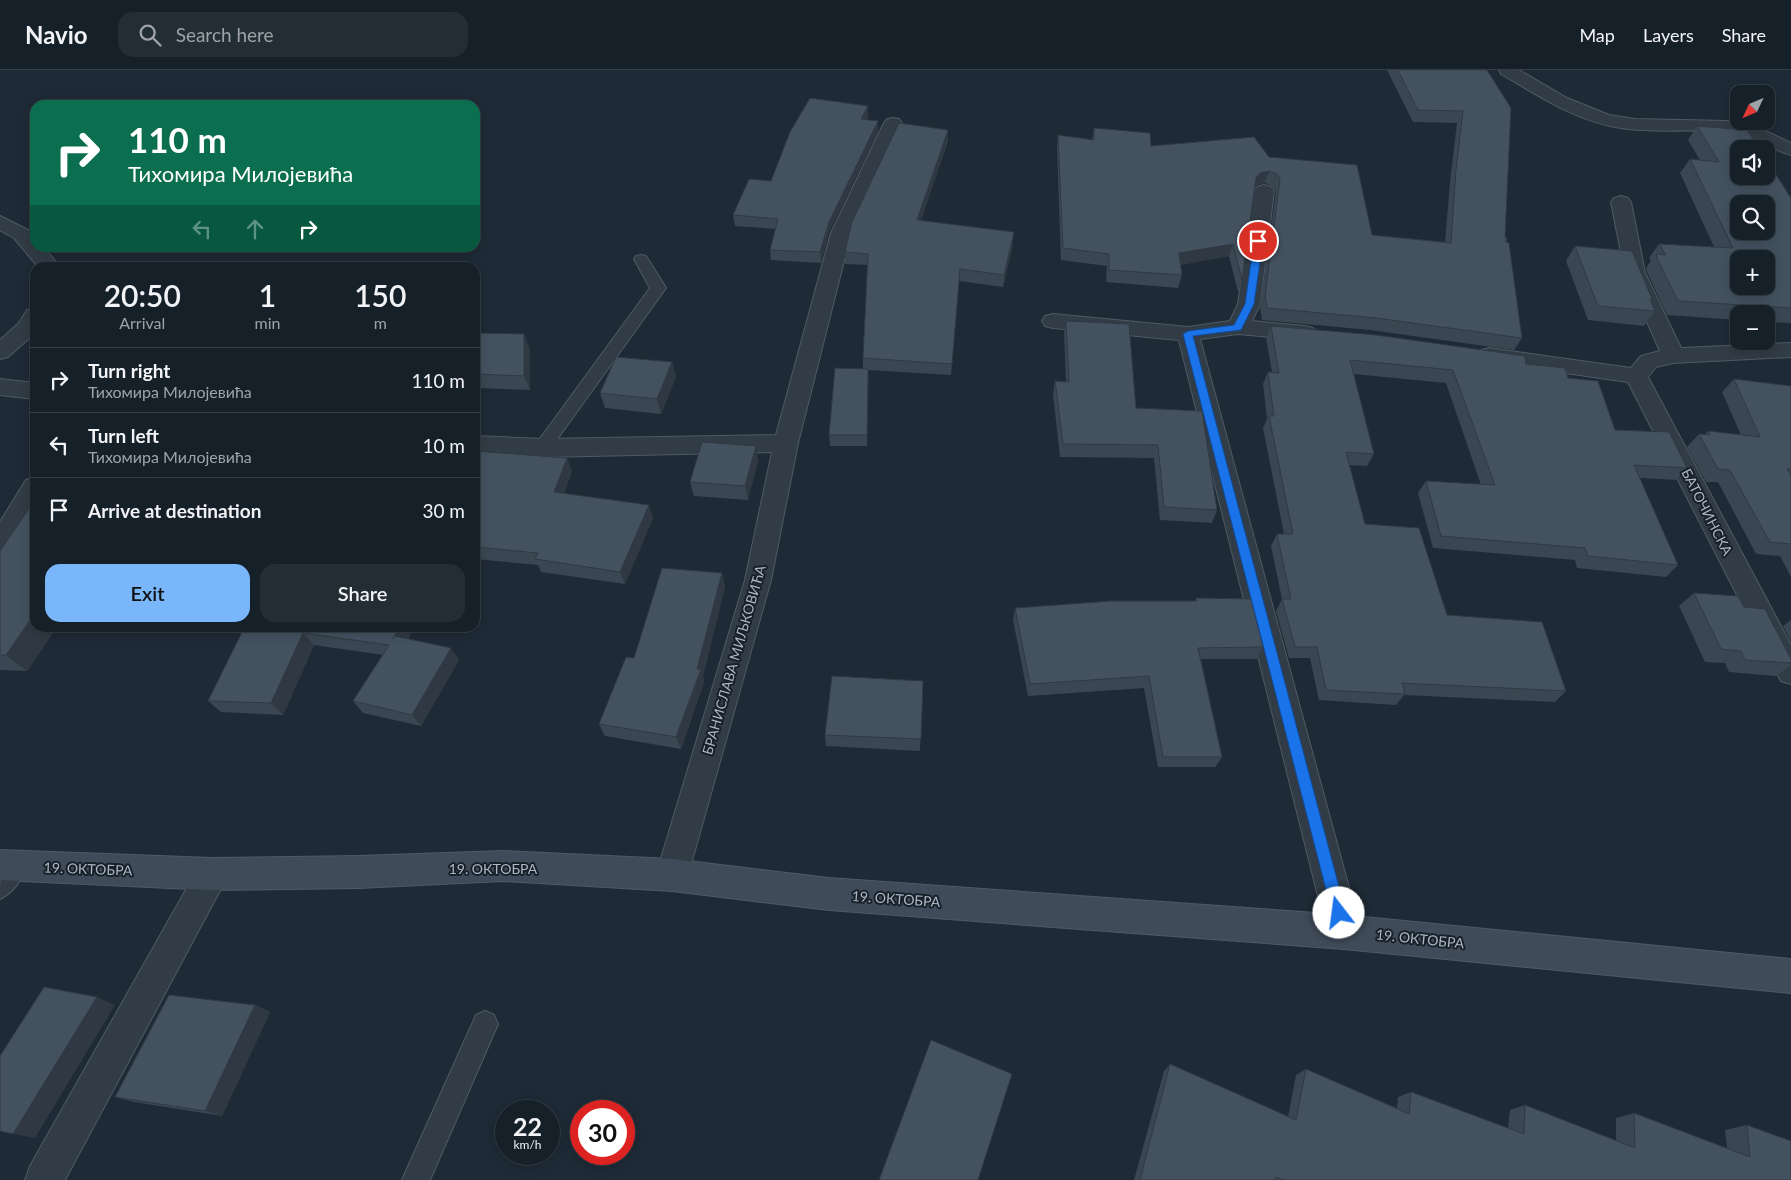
<!DOCTYPE html>
<meta charset="utf-8">
<style>
body{margin:0;font-family:Lato,sans-serif;background:#232d34;color:#f1f3f6;height:100vh;display:flex;flex-direction:column;font-size:19px;white-space:nowrap}
*{box-sizing:border-box;margin:0}
p{font-size:16px;color:#9ea3a8}
.icon{flex:none;width:28px;height:28px;fill:none;stroke:currentColor;stroke-width:2;stroke-linecap:round;stroke-linejoin:round}
.map{position:relative;flex:1;overflow:hidden}
.details{position:absolute;left:30px;top:192px;width:450px;height:370px;display:flex;flex-direction:column;background:#162028;border-radius:15px;box-shadow:0 2px 12px #0003,0 0 0 1px #353e45}
.details>*{flex:none}
.banner{position:absolute;left:30px;top:30px;width:450px;height:152px;border-radius:15px;box-shadow:0 2px 12px #0003,0 0 0 1px #353e45;background:#0b6e4f;color:#fff;overflow:hidden}
.needle{width:32px;rotate:226deg}
.fabs{position:absolute;left:1730px;top:15px;display:grid;gap:10px}
.fabs a{display:grid;place-items:center;width:45px;height:45px;border-radius:10px;background:#162028;box-shadow:0 2px 12px #0003,0 0 0 1px #353e45;font-size:25px}
.speed{position:absolute;left:495px;top:1030px;display:flex;gap:10px;font-size:25px;font-weight:700;text-align:center}
.speed>*{display:grid;place-content:center;width:65px;height:65px;border-radius:50%;background:#162028;box-shadow:0 2px 12px #0003,0 0 0 1px #353e45;line-height:1}
.speed small{font-size:12px;font-weight:400}
.speed .limit{border:8px solid #d22;background:#fff;color:#111}
.pin{position:absolute;display:grid;place-items:center;width:42px;height:42px;color:#fff;margin:-21px;border:2px solid #fff;border-radius:50%;box-shadow:0 1px 5px #0007}
.me{position:absolute;width:55px;margin:-28px;rotate:345deg;stroke-linejoin:round;filter:drop-shadow(0 0 4px #0008)}
.turn{display:flex;align-items:center;gap:18px;height:105px;padding:0 15px;font-size:22px}
.turn .icon{width:65px;height:65px;stroke-width:2.5}
.turn b{display:block;font-size:35px;line-height:42px}
.lanes{display:flex;align-items:center;height:48px;padding:0 15px;background:#0003;justify-content:center;gap:25px;direction:ltr}
.lanes .off{opacity:.35}
.eta{display:flex;justify-content:space-evenly;align-items:center;height:85px;text-align:center}
.eta b{font-size:30px;font-weight:600;line-height:35px}
.primary-button{display:flex;gap:10px;margin-top:auto;padding:10px 15px}
.primary-button a{flex:1;height:58px;border-radius:15px;background:#7ab6fa;color:#111;font-size:20px;font-weight:600;line-height:58px;text-align:center}
.primary-button a+a{background:#232d34;color:#f1f3f6}
ul{padding:0;list-style:none}
li{display:flex;align-items:center;gap:15px;height:65px;padding:0 15px;border-top:1px solid #353e45}
li div{flex:1}
li b{display:block;font-size:19px}
li em{font-style:normal}
header{display:flex;align-items:center;gap:30px;box-sizing:border-box;height:70px;padding:0 25px;background:#162028;border-bottom:1px solid #353e45}
header strong{font-size:24px}
nav{display:flex;gap:28px;margin-inline-start:auto;font-size:18px}
.search{width:350px;height:45px;background:#232d34;display:flex;align-items:center;gap:12px;box-sizing:border-box;padding:0 18px;border-radius:15px;color:#9ea3a8;font-size:19px}
.map>svg:first-child{display:block}
.lines{fill:none;stroke-linecap:round;stroke-linejoin:round}
.lane-casing{stroke:#4f5a65;stroke-width:2}
.street-casing{stroke:#4f5a65;stroke-width:2}
.secondary-casing{stroke:#4f5a65;stroke-width:2}
.lane{fill:#323c46;fill-rule:evenodd}
.street{fill:#323c46;fill-rule:evenodd}
.secondary{fill:#404b59;fill-rule:evenodd}
.wall{fill:#3a4753}
.shaded-wall{fill:#303943}
.building{fill:#445260;stroke:#303943;fill-rule:evenodd}
.route{fill:#1a73e8;stroke:#114b97}
.labels{text-anchor:middle;stroke-width:4;stroke-linejoin:round;paint-order:stroke}
.street-label{font-size:14px;fill:#abb7c4;stroke:#18212a}
</style>
<header>
<strong>Navio</strong>
<div class="search"><svg class="icon" aria-label="search" viewBox="0 0 24 24"><circle cx="10" cy="10" r="6"/><path d="M15 15l6 6"/></svg>Search here</div>
<nav><a>Map</a><a>Layers</a><a>Share</a></nav>
</header>
<div class="map">
<svg width="1791" height="1110" viewBox="0 0 1791 1110">
<rect width="100%" height="100%" fill="#1e2a36"/>
<g class="lines">
<defs>
<path id="lane" d="M641,185l5,1 20,32 -118,164 -6,2 -6,-2 -3,-4 3,-4 114,-156 -16,-29 2,-3z
M16,785l8,3 4,8c-6,13 -15,27 -28,33 0,-20 0,-36 16,-44z
M485,941l9,4 4,9 -68,156h-28l74,-165z"/>
<path id="street" d="M1499,0h20l48,28 42,17 26,4 92,2 34,8 30,14v12c-18,-4 -33,-18 -52,-21 -39,-7 -79,0 -118,-6 -44,-6 -82,-32 -120,-54z
M893,48l6,1 3,4 -51,110 -53,210 -27,137 -83,295 -5,11 -11,5 -11,-5 -5,-11 89,-295 27,-128 -230,5 -67,-3v-18l67,3 234,-4 55,-202 53,-110 3,-4z
M1264,115l7,2 3,4 -14,113 -8,17 53,5 8,2 3,5 -3,5 -8,2 -67,-6 -38,5 161,593 -5,12 -12,5 -12,-5 -5,-12 -148,-592 -126,-12 -8,-2 -3,-5 3,-5 8,-2 135,13 42,-6 8,-17 16,-113 3,-4z
M1621,126l7,2 3,4 14,71 36,75 110,-5v14l-118,6 -17,4 -8,10 143,268v39l-10,-3 -153,-299 -139,-20 -8,-2 -3,-5 3,-5 8,-2 142,20 10,-12 19,-5 -35,-78 -14,-71 3,-4z
M0,146l28,14 7,8v10h9l17,20h-22l-25,-30 -14,-8z
M35,238v25l-27,24 -8,2v-19l19,-17 8,-13z
M0,309l35,4v16l-35,-4z
M35,407v30l-26,44 -9,3v-32l26,-42z
M212,788l11,5 5,11 -5,11 -158,295h-40l5,-14 171,-303z"/>
<path id="secondary" d="M0,780l212,8 147,-2 144,-5 169,8 157,19 515,37 447,44v34l-447,-44 -515,-39 -157,-19 -169,-10 -144,7 -147,2 -212,-10z"/>
</defs>
<!-- lane casing -->
<use href="#lane" class="lane-casing"/>
<!-- street casing -->
<use href="#street" class="street-casing"/>
<!-- secondary casing -->
<use href="#secondary" class="secondary-casing"/>
<!-- lane -->
<use href="#lane" class="lane"/>
<!-- street -->
<use href="#street" class="street"/>
<!-- secondary -->
<use href="#secondary" class="secondary"/>
</g>
<!-- wall -->
<path class="wall" d="M1387,0h100l18,167 1,5 16,96 -8,12 -144,-20 -108,-10 -2,-12 16,-117 -4,-5 -7,-3 -9,2 -1,2 -13,93 -4,12 -9,-36 -49,9 2,10 -4,13 -72,-6 1,-16 -46,-6 -4,-113 1,-12 34,5 2,-12 57,18 118,11 103,78 73,7 5,-60 7,-59 -44,-1z
M868,36v10l-2,4 12,1v11l-49,100 -8,31 -50,-3 -1,-10 6,-21 -41,-3 -2,-11 38,-34z
M1697,56l94,72v125l-25,-1v-8h-27v6l-72,-5 -20,-43 -1,-4 5,-7 -2,-3 10,-14 55,3 -34,-74 10,-14 10,1 -12,-20z
M948,71l-27,79 92,24 -10,43 -44,-6 -8,94 -83,-5 -1,76h-37l-1,-11 34,-66v-11l5,-93 -23,-1v-12z
M1575,176l77,53 -1,2 4,10 -11,15 -56,-6 -22,-59z
M1066,251l151,189 -5,13 -52,-3 -6,-62 -94,-1 -7,-63 2,-13 11,1 -2,-48z
M1271,256l255,38 42,14 47,52 72,38 -11,12 -36,-2 38,87 -12,12 -89,-9 -2,-8 -142,-12 -15,-55 8,-12 55,4 -35,-102 -92,-9 20,80 -7,12 -18,-1 16,59 82,91 119,76 -11,11 -151,-7 -8,10 -77,-5 -9,-42h-21l-13,-47 6,-12 -11,-53 6,-12h7l-21,-106 4,-9 -4,-35 5,-12h4l-6,-34z
M475,263l55,16v41l-52,-2 -1,4h-2z
M672,292l4,15 -15,37 -56,-6 -5,-15z
M1734,309l57,7v191l-11,-21 -24,-2 -38,-72h-12l-19,-35 12,-13h6l3,-3 33,4 -19,-43z
M475,375h3l3,7 86,6 5,13 -8,22 89,25 -28,66 -84,-12 -3,-7 -63,-6z
M758,390l-10,40 -54,-4 -4,-14z
M0,481l35,77h21l-29,43 -27,-1z
M722,503l3,14 -22,89 1,6 -23,67 -76,-13 -6,-12 35,-66z
M1694,523l50,14 47,52v6l-15,11 -47,-4 -4,-9 -20,-1 -26,-56z
M1196,528l67,49 -6,12h-56l21,98 -7,10h-57l-14,-79 -116,8 -15,-76 2,-12 180,-7z
M1791,550v21l-8,-15z
M200,558h214l-6,11 51,21 -38,66 -58,-13 -10,-12 30,-46 -69,-10 -31,70 -62,-3 -13,-11 36,-72z
M923,611l-3,70 -94,-5 -1,-11z
M255,935l15,7 -48,104 -88,-14 -19,-5z
M1170,994l118,53 8,-42 10,-6 91,39 1,-11 13,-5 97,36 2,-18 15,-5 91,36v-23l18,-5 93,35 -2,-18 22,-5 44,55h-657l30,-109z"/>
<!-- shaded-wall -->
<path class="shaded-wall" d="M868,36v10l-7,14v-11z
M878,51v11l-49,100 -8,31 -1,-11 9,-30z
M948,60v11l-31,91v-12z
M1269,101l-4,12 -9,2 -4,6 4,-13 4,-5z
M1014,162l-1,12 -10,43 1,-12z
M1233,174l-4,12 -54,10 4,-13z
M524,264l6,15v41l-6,-14z
M672,292l4,15 -15,37 -4,-15z
M868,299l1,12 -2,65v-11z
M475,312l3,6 -1,4 -2,-4z
M478,375l6,13 -9,-6z
M756,376l2,14 -10,40 -3,-14z
M567,388l5,13 -12,34 -6,-13z
M649,435l4,13 -28,66 -5,-12z
M722,503l3,14 -22,89 1,6 -23,67 -5,-12 21,-68z
M35,543v15h21l-29,43 -21,-16z
M399,558h15l-12,23 -9,-12z
M303,563l11,12 -31,70 -12,-12z
M451,578l8,12 -38,66 -9,-11z
M97,927l18,8 -80,133 -22,-4z
M255,935l15,7 -48,104 -17,-5z"/>
<!-- building -->
<path class="building" d="M1398,0h89l24,38 -6,129 2,1 -1,4 3,1 13,95 -146,-20 -109,-10 -2,-12 15,-117 -3,-5 -8,-3 -9,2 -4,5 -14,102 -9,-36 -54,9 3,22 -73,-5v-16l-46,-6 -5,-113 36,5v-12l56,5 1,13 103,-9 15,20 88,8 15,70 79,8 5,-73 7,-59 -45,-1z
M810,28l58,8 -7,13 17,2 -49,101 -9,30 -50,-2 8,-31 -45,-4 16,-36 22,2 19,-49z
M899,53l49,7 -31,90 97,12 -10,43 -44,-6 -8,95 -89,-6 5,-104 -23,-2 7,-30z
M1697,56l50,4 13,19h-21v27h27v-17l25,39v110l-113,-7 -21,-43 -1,-4 10,1 -7,-11 74,4 -43,-89 29,3zM1739,134h27v27h-27zM1739,189h27v27h-27z
M1575,176l57,5 20,48h-2l5,12 -57,-5z
M1066,251l63,3 7,84 66,3 15,99 -53,-3 -6,-62 -95,-1 -8,-63 14,1z
M1271,256l105,9 149,21 1,8 39,4 3,10 30,3 17,49 54,2 18,36 -53,-3 44,100 -90,-9 -3,-8 -144,-12 -15,-55 69,4 -42,-115 -103,-10 24,94 -28,-2 19,72 54,4 28,87 95,7 24,69 -164,-8 3,11 -79,-4 -9,-43h-22l-13,-48h9l-14,-65h16l-24,-118h5l-6,-44 11,1z
M475,263l49,1v42l-49,-2z
M616,287l56,5 -15,37 -57,-6z
M835,298l33,1 -1,66h-38z
M1734,309l57,7v83h-4l4,6v69l-21,-2 -40,-72 -12,-1 -19,-35 11,1 -2,-4 52,6z
M702,372l54,4 -11,40 -55,-4z
M475,375h3l-3,6z
M475,381l92,7 -13,34 95,13 -29,67 -85,-13 3,-6 -63,-6z
M35,430v113l-29,42h-6v-104z
M662,498l60,5 -25,96h4l-25,68 -77,-13 27,-67 8,1z
M1694,523l44,3 6,11 21,2 26,50v4l-46,-3 -4,-9 -20,-2z
M1196,528l55,1 12,48 -65,1 24,109h-59l-14,-81 -119,8 -15,-76 96,-7h86z
M244,558h155l-6,11 2,-3 56,12 -39,67 -59,-14 36,-56 -86,-12 -32,70 -63,-2z
M832,606l91,5 -2,58 -96,-4z
M44,917l53,10 -84,137 -13,-3v-75z
M169,925l86,10 -50,106 -90,-14z
M931,970l81,34 -34,106h-99z
M1170,994l126,56 10,-51 103,45 2,-22 113,42 1,-29 110,43 -1,-35 116,44 -3,-32 44,16v39h-508l-7,-3 -1,3h-135z"/>
<!-- route -->
<path class="route" d="M1258,169l5,2 -9,63 -13,26 -48,6 153,577 -2,5 -5,2 -5,-2 -2,-5 -149,-579 5,-3 46,-6 11,-21 9,-63z"/>
<g class="labels">
<!-- street labels -->
<g class="street-label">
<text transform="translate(1707 442) rotate(63)" y="5">БАТОЧИНСКА</text>
<text transform="translate(734 590) rotate(-74)" y="5">БРАНИСЛАВА МИЉКОВИЋА</text>
<text transform="translate(88 799) rotate(2)" y="5">19. ОКТОБРА</text>
<text x="493" y="804">19. ОКТОБРА</text>
<text transform="translate(896 829) rotate(4)" y="5">19. ОКТОБРА</text>
<text transform="translate(1420 869) rotate(6)" y="5">19. ОКТОБРА</text>
</g>
</g>
</svg>
<div class="fabs">
<a><svg class="needle" viewBox="-14 -14 28 28"><path d="M0-13l5 13h-10z" fill="#e53935"/><path d="M0 13l5-13h-10z" fill="#9ea3a8"/></svg></a>
<a><svg class="icon" aria-label="sound" viewBox="0 0 24 24"><path d="M4 9h4l5-4v14l-5-4H4zM17 9q2 3 0 6"/></svg></a>
<a><svg class="icon" aria-label="search" viewBox="0 0 24 24"><circle cx="10" cy="10" r="6"/><path d="M15 15l6 6"/></svg></a>
<a>+</a>
<a>−</a>
</div>
<div class="speed"><div>22<small>km/h</small></div><div class="limit">30</div></div>
<div class="pin" style="left:1258px;top:171px;background:#d93025"><svg class="icon" aria-label="arrive" viewBox="0 0 24 24"><path d="M6 21V4h12l-3 4 3 4H6"/></svg></div>
<svg class="me" style="left:1339px;top:843px" viewBox="-20 -20 40 40"><circle r="19" fill="#fff"/><path d="M0-13L10 11 0 6-10 11z" fill="#1a73e8"/></svg>
<div class="banner">
<div class="turn"><svg class="icon" aria-label="right" viewBox="0 0 24 24"><path d="M7 20v-9h11M14 6l5 5-5 5"/></svg><div><b>110 m</b>Тихомира Милојевића</div></div>
<div class="lanes"><svg class="icon off" aria-label="left" viewBox="0 0 24 24"><path d="M17 20v-9H6M10 6l-5 5 5 5"/></svg><svg class="icon off" aria-label="ahead" viewBox="0 0 24 24"><path d="M12 20V5M6 11l6-6 6 6"/></svg><svg class="icon" aria-label="right" viewBox="0 0 24 24"><path d="M7 20v-9h11M14 6l5 5-5 5"/></svg></div>
</div>
<section class="details">
<div class="eta">
<div><b>20:50</b><p>Arrival</p></div>
<div><b>1</b><p>min</p></div>
<div><b>150</b><p>m</p></div>
</div>
<ul>
<li><svg class="icon" aria-label="right" viewBox="0 0 24 24"><path d="M7 20v-9h11M14 6l5 5-5 5"/></svg><div><b>Turn right</b><p>Тихомира Милојевића</p></div><em>110 m</em></li>
<li><svg class="icon" aria-label="left" viewBox="0 0 24 24"><path d="M17 20v-9H6M10 6l-5 5 5 5"/></svg><div><b>Turn left</b><p>Тихомира Милојевића</p></div><em>10 m</em></li>
<li><svg class="icon" aria-label="arrive" viewBox="0 0 24 24"><path d="M6 21V4h12l-3 4 3 4H6"/></svg><div><b>Arrive at destination</b></div><em>30 m</em></li>
</ul>
<div class="primary-button"><a>Exit</a><a>Share</a></div>
</section>
</div>
